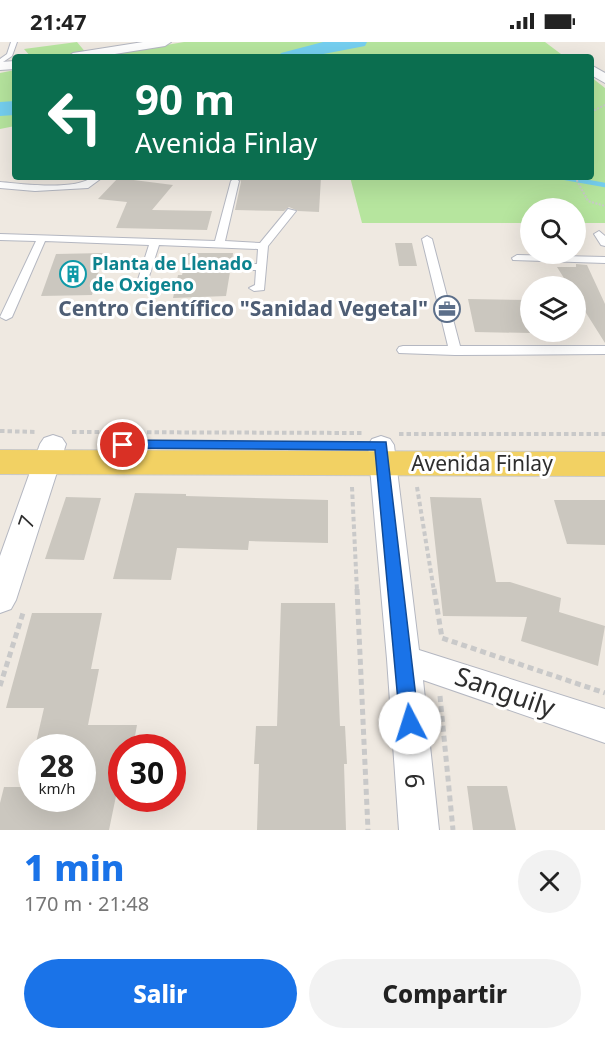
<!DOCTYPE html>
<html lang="es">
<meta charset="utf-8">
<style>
body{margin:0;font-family:"Noto Sans",sans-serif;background:#f2f2f2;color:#222;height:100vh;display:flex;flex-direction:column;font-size:22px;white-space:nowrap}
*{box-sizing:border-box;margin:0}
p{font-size:20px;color:#767676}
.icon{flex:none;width:33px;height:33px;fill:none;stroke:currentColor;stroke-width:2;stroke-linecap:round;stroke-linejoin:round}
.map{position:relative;height:788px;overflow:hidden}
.drawer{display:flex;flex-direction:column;background:#fff;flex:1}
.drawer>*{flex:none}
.top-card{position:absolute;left:12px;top:12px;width:582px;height:126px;border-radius:6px;box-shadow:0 6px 24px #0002;background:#0b6e4f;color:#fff;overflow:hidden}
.buttons{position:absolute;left:520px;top:156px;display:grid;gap:12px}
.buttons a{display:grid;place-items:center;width:66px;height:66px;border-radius:50%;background:#fff;box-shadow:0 6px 24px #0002;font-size:30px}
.speed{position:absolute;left:18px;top:692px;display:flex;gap:12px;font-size:30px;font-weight:700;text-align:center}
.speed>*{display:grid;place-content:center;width:78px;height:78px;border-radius:50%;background:#fff;box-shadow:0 6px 24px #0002;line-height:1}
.speed small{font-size:15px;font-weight:400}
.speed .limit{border:9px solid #d22;background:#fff;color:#111}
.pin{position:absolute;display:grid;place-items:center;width:51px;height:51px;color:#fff;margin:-26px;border:3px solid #fff;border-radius:50%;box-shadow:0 2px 6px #0007}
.me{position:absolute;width:66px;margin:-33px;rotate:355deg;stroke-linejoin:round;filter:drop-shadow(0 0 4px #0008)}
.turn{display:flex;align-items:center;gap:21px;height:126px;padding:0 24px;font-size:27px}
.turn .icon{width:78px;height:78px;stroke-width:2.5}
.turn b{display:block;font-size:42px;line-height:51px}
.round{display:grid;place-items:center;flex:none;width:63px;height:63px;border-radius:32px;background:#f2f2f2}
.summary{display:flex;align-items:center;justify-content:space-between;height:102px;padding:0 24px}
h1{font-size:36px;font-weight:800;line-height:45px;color:#1a73e8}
.cta{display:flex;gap:12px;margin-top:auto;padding:12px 24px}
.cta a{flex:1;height:69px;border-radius:36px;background:#1a73e8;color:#fff;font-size:24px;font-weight:800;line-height:69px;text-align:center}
.cta a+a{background:#f2f2f2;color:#222}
.status{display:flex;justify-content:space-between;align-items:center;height:42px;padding:0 30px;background:#fff;direction:ltr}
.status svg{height:16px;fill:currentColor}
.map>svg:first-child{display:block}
.green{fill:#b6e59e}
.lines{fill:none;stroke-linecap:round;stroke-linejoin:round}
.stream{stroke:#75cff0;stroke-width:4.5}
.river{fill:#75cff0;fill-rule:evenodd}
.building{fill:#cbc7bf}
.lane-casing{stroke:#b4b7c1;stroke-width:2}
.street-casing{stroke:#b4b7c1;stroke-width:2}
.primary-casing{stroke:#c9c9c9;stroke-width:2}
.path-far2{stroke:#c9c9c9;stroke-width:2;stroke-dasharray:2 1.5;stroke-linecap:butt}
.path-far1{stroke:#c9c9c9;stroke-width:4;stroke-dasharray:4.5 3;stroke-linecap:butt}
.path{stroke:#c9c9c9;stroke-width:5;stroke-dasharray:6 4;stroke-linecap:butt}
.lane{fill:#fff;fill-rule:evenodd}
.street{fill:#fff;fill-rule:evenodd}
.primary{fill:#f2d163;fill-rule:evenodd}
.route{fill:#1a73e8;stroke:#114b97;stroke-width:1.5}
.labels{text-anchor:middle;stroke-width:6;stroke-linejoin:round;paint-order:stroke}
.far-culture-label{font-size:18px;font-weight:bold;fill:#0d838f;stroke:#fff;text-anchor:start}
.service-label{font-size:21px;font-weight:bold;fill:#4e5e75;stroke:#fff;text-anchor:end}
.street-label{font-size:21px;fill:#2e2e2e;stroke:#fff}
.near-street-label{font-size:26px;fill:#2e2e2e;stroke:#fff}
</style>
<div class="status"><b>21:47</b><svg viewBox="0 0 49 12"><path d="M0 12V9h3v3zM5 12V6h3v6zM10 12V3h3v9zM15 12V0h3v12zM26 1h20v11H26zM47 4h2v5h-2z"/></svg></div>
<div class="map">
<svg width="605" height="788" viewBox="0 0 605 788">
<rect width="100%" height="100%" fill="#efe9e1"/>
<!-- green -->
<path class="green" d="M77,0l10,12 -21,3h-35l-7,-8z
M184,0h361l20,15h-471z
M15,28v56l-15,3v-56z
M591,35l14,11v135h-29v-15h-45v15h-169l-12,-46h241z"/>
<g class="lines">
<!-- stream -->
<path class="stream" d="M560,135l45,8"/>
<!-- river -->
<path class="river" d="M323,0h44l-2,4 -57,11h-30l3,-4z
M15,59v14l-15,1v-14z"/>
</g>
<!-- building -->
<path class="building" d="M239,135h82l-2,35 -21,-1 -9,-4 -5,4 -49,-1 6,-28z
M118,136l55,7 -21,25 60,1 -5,19 -91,-2 11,-26 -29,-3z
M395,201h17l5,23h-18z
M104,211l-12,42 -51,1 15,-42z
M188,211h45l-1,9 -8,4 6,6 -4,24 -53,2 5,-23h4z
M576,222l11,1 18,39v39l-29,-46v-11h-7l-12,-19h19z
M468,257l63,1v33l-56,-1z
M135,451l51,1v2l142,4v43l-79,-2 -1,9 -71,-2 -6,32 -58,-1z
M66,455l35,1 -17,62 -39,-1z
M430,455l51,1 15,84h14l51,16 -2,14 46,14 -7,40 -77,-25 6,-24 -84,-1z
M554,458h51v45l-38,-1z
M281,561h54l5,123h5l2,38h-3l2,66h-89l2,-66h-5l2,-38h21z
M32,571h70l-11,56h8l-11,56h49l-4,22h-11v20l-13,63h-109v-27l4,-16h28v11h50v-51h-47l9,-39h-38z
M467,744h40l9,44h-43z"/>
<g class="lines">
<defs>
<path id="lane" d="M11,0h6l-5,14 -12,8v-5l7,-5z
M93,135h10l-15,11 -53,3 -35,-3v-6c24,2 74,9 93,-5z
M235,136l4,3 -14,60 35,2 28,-34 8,2 -28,35 -4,44 -10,1 -5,-3 6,-3 1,-15h-25l-5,-3 5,-3h26l1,-15 -99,-4 -14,44 -5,3 -5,-3 14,-44 -104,-4 -33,76 -6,3 -6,-3 36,-76 -36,-1v-6l215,7 16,-60z
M599,189l6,5v10l-4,-1 -7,-11z
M427,194l5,3 28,107h145v8l-150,1 -56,-2 -2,-3 2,-3 4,-1h45l-26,-107z
M517,213l88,2v6l-92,-3 -1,-2z"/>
<path id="street" d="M143,0h28l-6,4 -69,11h-29l6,-4z
M15,19v8l-15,1v-8z
M591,23l14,8v10l-14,-8z
M53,393l9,3 4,6 -50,156 -5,9 -11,4v-57l40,-112 4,-6z
M381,394l9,3 4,6 25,205 186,59v34l-182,-63 16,150h-40l-12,-171 -19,-214 4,-6z"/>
<path id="primary" d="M0,408l605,2v24l-605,-2z"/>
</defs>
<!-- lane casing -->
<use href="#lane" class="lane-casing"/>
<!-- street casing -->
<use href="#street" class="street-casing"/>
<!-- primary casing -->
<use href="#primary" class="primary-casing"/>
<!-- path-far2 -->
<path class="path-far2" d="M591,70l14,-7
M575,135l13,24 17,5"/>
<!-- path-far1 -->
<path class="path-far1" d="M0,389l37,1
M72,390l292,1
M399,392h206
M352,445l5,104
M417,445l17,104"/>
<!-- path -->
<path class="path" d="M357,547l11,241
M434,547l8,49 163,55
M0,644l23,-73
M440,654l13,134"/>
<!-- lane -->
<use href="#lane" class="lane"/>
<!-- street -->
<use href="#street" class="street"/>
<!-- primary -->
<use href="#primary" class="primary"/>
</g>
<!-- route -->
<path class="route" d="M123,398l263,2 33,281 -3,6 -6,3 -7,-3 -3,-6 -25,-273 -256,-2 -2,-3 2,-4z"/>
<!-- icons -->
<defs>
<symbol id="building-ring" viewBox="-11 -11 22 22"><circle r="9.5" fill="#fff" stroke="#0f9aa8" stroke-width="1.5"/><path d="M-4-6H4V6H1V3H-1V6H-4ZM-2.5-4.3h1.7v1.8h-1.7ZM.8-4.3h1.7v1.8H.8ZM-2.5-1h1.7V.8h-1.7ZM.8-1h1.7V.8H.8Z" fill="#0f9aa8"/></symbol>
<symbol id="office-ring" viewBox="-11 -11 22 22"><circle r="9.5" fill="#fff" stroke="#5c6f8a" stroke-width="1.5"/><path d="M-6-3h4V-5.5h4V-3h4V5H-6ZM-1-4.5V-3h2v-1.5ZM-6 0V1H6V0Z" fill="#5c6f8a"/></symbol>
</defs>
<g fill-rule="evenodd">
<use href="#building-ring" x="58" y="217" width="30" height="30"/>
<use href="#office-ring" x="432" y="252" width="30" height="30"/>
</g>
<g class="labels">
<!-- far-culture labels -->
<g class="far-culture-label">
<text x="92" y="228">Planta de Llenado<tspan x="92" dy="21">de Oxigeno</tspan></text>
</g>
<!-- service labels -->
<g class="service-label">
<text x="428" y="274">Centro Científico "Sanidad Vegetal"</text>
</g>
<!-- street labels -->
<g class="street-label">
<text x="482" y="429">Avenida Finlay</text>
<text transform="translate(27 480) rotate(-71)" y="7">7</text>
</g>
<!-- near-street labels -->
<g class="near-street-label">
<text transform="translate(505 650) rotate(19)" y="9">Sanguily</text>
<text transform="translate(415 739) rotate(-95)" y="9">9</text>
</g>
</g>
</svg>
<div class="buttons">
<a><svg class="icon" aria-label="search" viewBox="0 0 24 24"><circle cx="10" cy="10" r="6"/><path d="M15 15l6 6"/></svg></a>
<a><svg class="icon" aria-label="layers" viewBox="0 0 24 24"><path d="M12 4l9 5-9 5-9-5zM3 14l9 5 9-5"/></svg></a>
</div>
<div class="speed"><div>28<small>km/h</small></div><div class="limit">30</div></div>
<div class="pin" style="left:123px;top:403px;background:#d93025"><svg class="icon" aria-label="arrive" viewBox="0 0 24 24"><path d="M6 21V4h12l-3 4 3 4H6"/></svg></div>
<svg class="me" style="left:410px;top:681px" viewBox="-20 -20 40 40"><circle r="19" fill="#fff"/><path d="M0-13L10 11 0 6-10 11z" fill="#1a73e8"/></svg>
<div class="top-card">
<div class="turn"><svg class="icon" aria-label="left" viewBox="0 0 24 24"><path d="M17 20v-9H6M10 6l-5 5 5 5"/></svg><div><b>90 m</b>Avenida Finlay</div></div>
</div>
</div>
<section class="drawer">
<div class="summary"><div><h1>1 min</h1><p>170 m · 21:48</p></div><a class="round"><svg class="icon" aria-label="close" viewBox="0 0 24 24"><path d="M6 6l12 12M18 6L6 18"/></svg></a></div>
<div class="cta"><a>Salir</a><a>Compartir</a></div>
</section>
